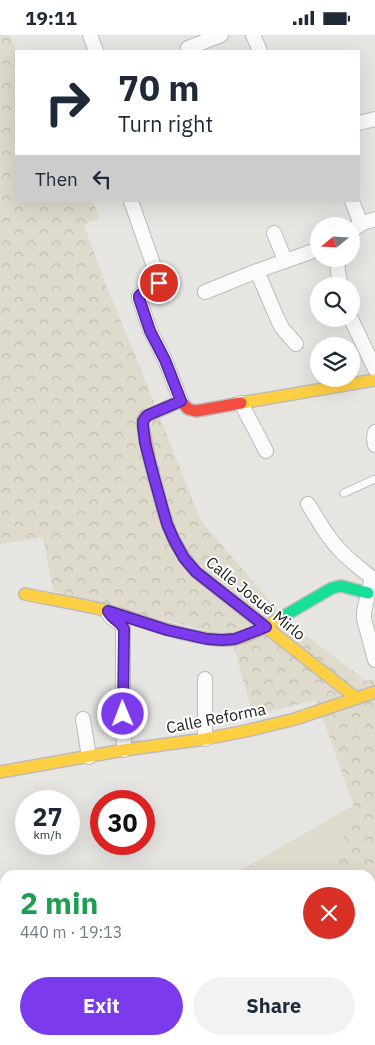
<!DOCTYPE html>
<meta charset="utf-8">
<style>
body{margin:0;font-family:"IBM Plex Sans",sans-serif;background:#f2f2f3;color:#1f2937;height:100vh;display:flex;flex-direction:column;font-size:19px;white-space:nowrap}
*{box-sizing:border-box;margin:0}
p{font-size:16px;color:#747a83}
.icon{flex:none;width:28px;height:28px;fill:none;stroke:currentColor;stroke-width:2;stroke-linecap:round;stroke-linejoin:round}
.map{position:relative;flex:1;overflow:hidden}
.drawer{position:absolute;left:0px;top:835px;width:375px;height:175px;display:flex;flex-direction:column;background:#fff;border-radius:15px 15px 0 0;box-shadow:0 5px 20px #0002}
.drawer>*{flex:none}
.banner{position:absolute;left:15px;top:15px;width:345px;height:152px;border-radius:0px;box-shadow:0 5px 20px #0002;background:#fff;color:#1f2937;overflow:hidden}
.needle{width:32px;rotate:252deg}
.fabs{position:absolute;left:310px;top:182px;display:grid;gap:10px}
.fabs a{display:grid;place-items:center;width:50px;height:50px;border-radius:50%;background:#fff;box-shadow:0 5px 20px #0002;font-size:25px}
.speed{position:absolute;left:15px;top:755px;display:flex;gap:10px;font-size:25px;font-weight:700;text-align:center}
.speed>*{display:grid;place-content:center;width:65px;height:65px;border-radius:50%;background:#fff;box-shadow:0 5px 20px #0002;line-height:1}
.speed small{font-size:12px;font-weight:400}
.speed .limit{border:8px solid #d22;background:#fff;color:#111}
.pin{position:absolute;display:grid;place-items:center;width:42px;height:42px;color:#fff;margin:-21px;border:2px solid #fff;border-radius:50%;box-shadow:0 1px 5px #0007}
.me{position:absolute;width:55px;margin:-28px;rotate:359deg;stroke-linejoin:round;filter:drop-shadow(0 0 4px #0008)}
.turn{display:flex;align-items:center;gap:18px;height:105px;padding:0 20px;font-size:22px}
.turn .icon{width:65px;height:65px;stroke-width:2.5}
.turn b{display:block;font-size:35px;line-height:42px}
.then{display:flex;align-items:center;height:48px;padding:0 20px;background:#0003;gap:10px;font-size:19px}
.round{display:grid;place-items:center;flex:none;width:52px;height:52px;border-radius:26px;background:#f2f2f3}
.overview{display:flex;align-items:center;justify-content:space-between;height:85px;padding:0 20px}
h1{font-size:30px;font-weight:800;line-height:38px;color:#1e9e55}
.cta{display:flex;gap:10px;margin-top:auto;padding:10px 20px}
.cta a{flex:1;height:58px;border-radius:30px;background:#7c3aed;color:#fff;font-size:20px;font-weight:800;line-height:58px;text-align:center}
.cta a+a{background:#f2f2f3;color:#1f2937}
.status{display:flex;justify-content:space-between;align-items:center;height:35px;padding:0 25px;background:#fff;direction:ltr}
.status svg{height:14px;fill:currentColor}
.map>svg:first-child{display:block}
.green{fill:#dedbcc}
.park{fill:url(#park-crowns)}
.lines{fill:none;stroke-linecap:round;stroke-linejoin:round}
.lane-casing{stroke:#bdbcba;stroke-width:9}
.street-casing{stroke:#bdbcba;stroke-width:16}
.fast-casing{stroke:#bdbcba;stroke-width:14}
.slow-casing{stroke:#bdbcba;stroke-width:14}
.jam-casing{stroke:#bdbcba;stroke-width:14}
.path{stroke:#c6c6c5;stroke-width:2;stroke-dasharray:1 4;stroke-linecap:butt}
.lane{stroke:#fbfbfb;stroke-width:7}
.street{stroke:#fbfbfb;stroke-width:14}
.fast{stroke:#16e098;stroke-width:11}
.slow{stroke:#ffcf43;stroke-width:11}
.jam{stroke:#f24e42;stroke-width:11}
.route-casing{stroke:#51269a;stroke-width:12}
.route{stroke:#7c3aed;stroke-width:9}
.labels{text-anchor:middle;stroke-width:4;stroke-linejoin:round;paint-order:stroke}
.street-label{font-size:16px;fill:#222220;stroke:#fff}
</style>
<div class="status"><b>19:11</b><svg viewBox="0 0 49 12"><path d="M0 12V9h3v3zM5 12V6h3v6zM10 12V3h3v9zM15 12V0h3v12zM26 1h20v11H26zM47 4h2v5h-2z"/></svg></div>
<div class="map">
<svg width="375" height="1010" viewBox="0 0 375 1010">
<defs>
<pattern id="park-crowns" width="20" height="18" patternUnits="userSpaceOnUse" patternTransform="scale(1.25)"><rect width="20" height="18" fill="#dedbcc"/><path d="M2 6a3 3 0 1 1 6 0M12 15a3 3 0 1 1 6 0" fill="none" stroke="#bebcaf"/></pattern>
</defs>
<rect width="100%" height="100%" fill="#e6e5e2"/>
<!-- green -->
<path class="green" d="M375,758v252h-175v-5h170v-165h-138z"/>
<!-- park -->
<path class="park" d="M0,0h8l10,16h-2v150h77l6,17 -15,7 22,60 36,87 59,149 86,100 79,60 9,-2v366h-112l2,-5h105v-165h-41l26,-66 -39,-109 -63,15 -22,-78 -178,-46 -10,-54 -43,7z"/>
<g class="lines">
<defs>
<path id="lane" d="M344,458l31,-14"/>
<path id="street" d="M90,0l6,16
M253,0l7,16
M188,13l33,-13
M359,88l16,-4
M131,166l28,80 -1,3 -17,10 -2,2v2l11,32 15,30 16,41
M352,166l9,23
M351,196l10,-7 14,-5
M274,198l11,27
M337,224l1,13 3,14
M257,236l20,47 5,10 14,16
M205,257l52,-21 62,-22
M351,284l24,50
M241,368l25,48
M375,397l-1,5 1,8
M308,469c9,14 17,30 29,43 10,12 23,21 35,31
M370,550l-6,27v7l11,41
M108,578c4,8 13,8 15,16v68l1,53
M205,644v60
M83,684l6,38
M0,952l5,-2
M196,1005l1,5"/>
<path id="fast" d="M277,585l55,-32 9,-2 27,7"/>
<path id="slow" d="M241,368l134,-23
M160,464c8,30 15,49 36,73l160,126
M25,559c28,6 56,10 83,17 27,7 53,18 81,24 15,3 30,7 46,4 14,-3 29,-11 42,-19
M0,737l124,-22 81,-11 41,-8 49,-12 80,-27"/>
<path id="jam" d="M160,464l-11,-41 -6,-32v-6l2,-3 36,-16 7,8 8,2 45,-8"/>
</defs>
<!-- lane casing -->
<use href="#lane" class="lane-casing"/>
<!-- street casing -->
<use href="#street" class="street-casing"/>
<!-- fast casing -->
<use href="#fast" class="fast-casing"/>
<!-- slow casing -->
<use href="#slow" class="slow-casing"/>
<!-- jam casing -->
<use href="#jam" class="jam-casing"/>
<!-- path -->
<path class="path" d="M0,853l5,-1"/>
<!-- lane -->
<use href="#lane" class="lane"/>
<!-- street -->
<use href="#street" class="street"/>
<!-- fast -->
<use href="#fast" class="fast"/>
<!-- slow -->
<use href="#slow" class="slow"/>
<!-- jam -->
<use href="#jam" class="jam"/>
</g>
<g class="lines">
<defs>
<path id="route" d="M123,679l1,-85c-4,-9 -11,-8 -16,-18l59,19 40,9 15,1 13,-1 31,-12 -70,-55 -12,-14 -10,-18 -7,-16 -12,-43 -10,-38 -2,-17v-5l3,-4 2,-2 33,-14 -16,-41 -15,-29 -11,-33v-2l2,-2 18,-11"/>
</defs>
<!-- route casing -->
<use href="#route" class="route-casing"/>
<!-- route -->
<use href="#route" class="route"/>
</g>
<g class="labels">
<!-- street labels -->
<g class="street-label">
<text transform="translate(256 563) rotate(39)" y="6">Calle Josué Mirlo</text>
<text transform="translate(216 683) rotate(-11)" y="6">Calle Reforma</text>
</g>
</g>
</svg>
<div class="fabs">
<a><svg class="needle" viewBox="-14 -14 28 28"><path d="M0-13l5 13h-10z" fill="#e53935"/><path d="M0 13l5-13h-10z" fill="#747a83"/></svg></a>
<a><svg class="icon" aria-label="search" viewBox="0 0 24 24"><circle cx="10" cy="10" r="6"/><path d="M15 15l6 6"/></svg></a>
<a><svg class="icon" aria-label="layers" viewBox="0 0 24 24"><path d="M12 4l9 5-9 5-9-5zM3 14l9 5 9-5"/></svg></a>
</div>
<div class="speed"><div>27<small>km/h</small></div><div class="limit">30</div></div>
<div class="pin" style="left:159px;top:248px;background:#d93025"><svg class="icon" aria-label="arrive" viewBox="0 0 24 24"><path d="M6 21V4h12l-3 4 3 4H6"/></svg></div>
<svg class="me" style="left:123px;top:679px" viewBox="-20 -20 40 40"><circle r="17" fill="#7c3aed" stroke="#fff" stroke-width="3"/><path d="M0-11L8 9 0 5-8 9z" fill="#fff"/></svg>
<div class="banner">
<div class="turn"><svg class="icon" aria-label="right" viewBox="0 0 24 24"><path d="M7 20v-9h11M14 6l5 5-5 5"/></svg><div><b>70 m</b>Turn right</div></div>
<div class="then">Then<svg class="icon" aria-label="left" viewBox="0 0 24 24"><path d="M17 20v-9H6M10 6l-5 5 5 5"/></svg></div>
</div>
<section class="drawer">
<div class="overview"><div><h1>2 min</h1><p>440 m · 19:13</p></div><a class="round" style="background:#d93025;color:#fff"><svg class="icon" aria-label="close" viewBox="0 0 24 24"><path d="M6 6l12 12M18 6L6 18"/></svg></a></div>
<div class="cta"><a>Exit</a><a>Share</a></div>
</section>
</div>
